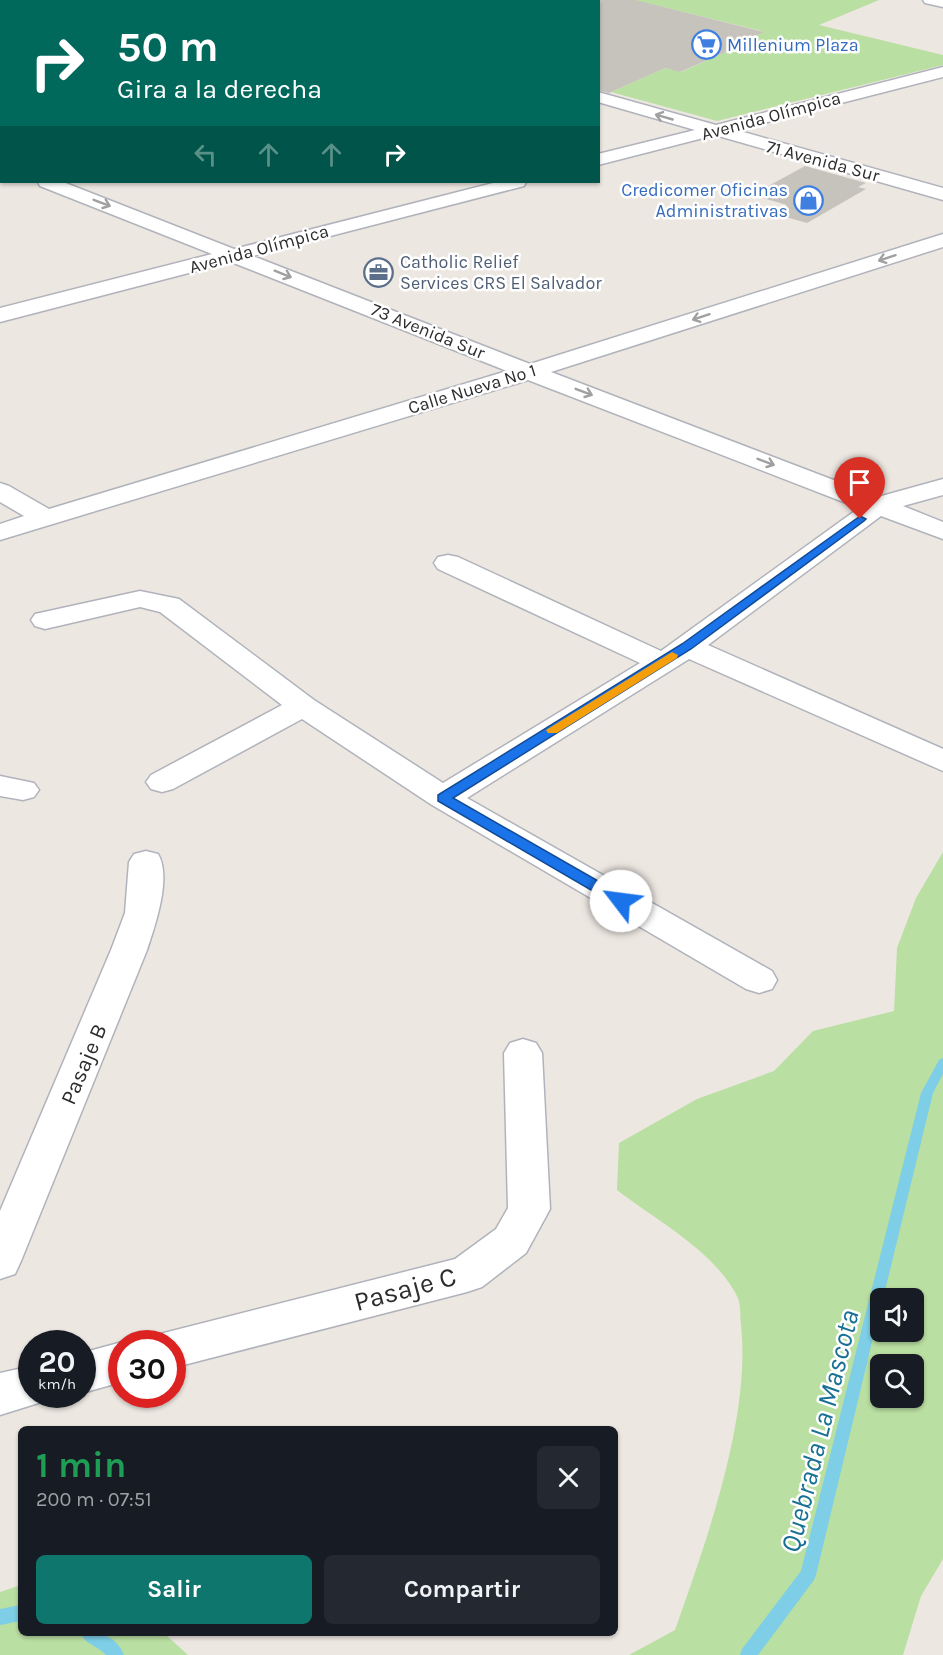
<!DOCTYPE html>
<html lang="es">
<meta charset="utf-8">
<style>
body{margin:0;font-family:Karla,sans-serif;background:#242831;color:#f1f3f6;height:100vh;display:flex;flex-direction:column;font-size:22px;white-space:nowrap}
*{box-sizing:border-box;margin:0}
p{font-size:20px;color:#9ea1a6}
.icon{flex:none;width:33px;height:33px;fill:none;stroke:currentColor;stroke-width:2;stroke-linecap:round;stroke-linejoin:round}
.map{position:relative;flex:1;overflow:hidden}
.details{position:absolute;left:18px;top:1426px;width:600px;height:210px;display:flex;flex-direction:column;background:#171b24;border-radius:9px;box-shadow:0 2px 4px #0004}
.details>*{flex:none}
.banner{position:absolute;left:0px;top:0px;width:600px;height:183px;box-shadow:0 2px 4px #0004;background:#00695c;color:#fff;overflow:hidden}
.tools{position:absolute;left:870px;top:1288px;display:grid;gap:12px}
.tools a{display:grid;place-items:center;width:54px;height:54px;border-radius:9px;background:#171b24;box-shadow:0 2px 4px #0004;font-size:30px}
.speed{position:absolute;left:18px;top:1330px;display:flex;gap:12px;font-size:30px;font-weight:700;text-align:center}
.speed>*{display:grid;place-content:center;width:78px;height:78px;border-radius:50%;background:#171b24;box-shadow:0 2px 4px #0004;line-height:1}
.speed small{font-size:15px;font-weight:400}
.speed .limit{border:9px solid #d22;background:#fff;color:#111}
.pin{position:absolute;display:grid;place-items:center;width:51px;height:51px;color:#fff;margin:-62px -26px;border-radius:50% 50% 50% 0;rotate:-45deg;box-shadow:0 0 6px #0007}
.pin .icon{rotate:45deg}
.me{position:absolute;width:66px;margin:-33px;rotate:300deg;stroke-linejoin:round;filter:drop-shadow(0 0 4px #0008)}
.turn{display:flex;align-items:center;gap:21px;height:126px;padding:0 18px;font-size:27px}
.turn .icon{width:78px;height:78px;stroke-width:2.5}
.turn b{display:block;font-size:42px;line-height:51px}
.lanes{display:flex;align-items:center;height:57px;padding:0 18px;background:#0003;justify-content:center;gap:30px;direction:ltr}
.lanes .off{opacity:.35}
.round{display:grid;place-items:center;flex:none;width:63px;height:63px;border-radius:9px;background:#242831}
.head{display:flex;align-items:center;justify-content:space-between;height:102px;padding:0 18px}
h1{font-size:36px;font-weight:700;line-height:45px;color:#1e9e55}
.action{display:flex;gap:12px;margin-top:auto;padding:12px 18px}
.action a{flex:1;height:69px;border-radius:9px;background:#0f766e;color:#fff;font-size:24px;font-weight:700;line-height:69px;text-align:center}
.action a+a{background:#242831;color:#f1f3f6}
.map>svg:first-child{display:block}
.green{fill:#badfa2;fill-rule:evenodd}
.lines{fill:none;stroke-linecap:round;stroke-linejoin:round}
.stream{fill:#7dcee6;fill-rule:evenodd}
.building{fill:#c6c2bc}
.minor-casing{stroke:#b1b3bc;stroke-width:3}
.major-casing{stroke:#c4c4c4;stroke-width:3}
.minor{fill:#fff;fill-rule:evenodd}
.major{fill:#e6c56d;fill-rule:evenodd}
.oneway{stroke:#a0a0a0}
.route{fill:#1a73e8;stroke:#114b97;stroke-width:1.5}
.slow{fill:#f59e0b}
.labels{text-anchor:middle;stroke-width:5;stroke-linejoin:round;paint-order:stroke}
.far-shop-label{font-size:18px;fill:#366cbe;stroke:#fff;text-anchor:start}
.far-street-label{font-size:18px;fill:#2d2d2d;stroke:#fff}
.far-service-label{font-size:18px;fill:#4e5e75;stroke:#fff;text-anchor:start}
.street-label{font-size:22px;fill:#2d2d2d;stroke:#fff}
.near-street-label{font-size:27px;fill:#2d2d2d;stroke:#fff}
.near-water-label{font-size:28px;font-style:italic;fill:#197095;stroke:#fff}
</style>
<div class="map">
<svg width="943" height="1655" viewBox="0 0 943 1655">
<rect width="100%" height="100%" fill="#ede7e1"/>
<!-- green -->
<path class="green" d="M633,0h246l-60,25 124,30v10l-226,56 -106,-29 54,-24 16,4 56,-25v-4l25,-12z
M943,852v707l-22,37 -18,59h-274l46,-25c31,-88 76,-211 66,-305 -1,-8 0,-19 -3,-27 -23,-47 -81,-77 -121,-108l2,-47 78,-44 77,-28 39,-40 81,-20 3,-63 19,-50zM880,1299h34v33h-34zM880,1365h34v33h-34z
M21,1585v49h144l23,21h-188v-63z"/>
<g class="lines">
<!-- stream -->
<path class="stream" d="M943,1058v16l-10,19 -50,206h-3v10l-64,266 -2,5 -56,75h-18l2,-6 59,-78 120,-478 18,-33z
M21,1605v16l-21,4v-16z
M81,1634c19,-2 35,1 43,21h-18c-8,-9 -21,-11 -25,-21z"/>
</g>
<!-- building -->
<path class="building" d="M598,0h37l129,32 -27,11v4l-57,25 -15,-4 -56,25 -11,-3z
M805,166l61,17 -8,4 8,2 -59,34 -35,-10 15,-8 -35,-10z"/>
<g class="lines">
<defs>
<path id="minor" d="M125,0h17l-18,2z
M250,0h18l1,2h-18z
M923,0h20v7l-18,-4z
M2,48v10l-2,1v-10z
M943,67v10l-207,53 207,58v12l-228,-65 -117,30v-11l97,-24 -97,-28v-10l118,33z
M0,157h2v12h-2z
M38,182h25l171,67 263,-67h29l-2,4 -271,70 277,108 413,-130v13l-392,125 327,125 65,-18v16l-40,11 40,16v17l-62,-23 -173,129 235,104v22l-254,-112 -222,139 305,173 5,9 -5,9 -13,4 -13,-4 -314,-184 -130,-86 -129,70 -11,3 -11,-3 -5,-7 5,-7 131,-70 -122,-93 -20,-5 -95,22 -10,-3 -4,-6 4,-6 105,-23 39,8 135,101 129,83 197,-120 -202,-94 -4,-6 4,-6 10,-2 10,2 203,94 198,-143 -331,-128 -528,160v-16l24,-8 -24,-14v-19l9,3 40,23 458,-138 -276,-109 -231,60v-14l212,-54 -172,-68z
M0,776l34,7 5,7 -5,7 -11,3 -23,-4z
M146,851l12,3c14,23 -3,72 -11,96l-126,311 -6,13 -15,5v-68l111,-261 14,-37 4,-51 5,-8z
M523,1039l13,4 6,10 8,156 -24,44 -44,34 -15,5 -295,76v-24h-20l4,-9 299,-76 41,-30 12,-21 -4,-155 6,-10z
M122,1342l5,2h-5v38l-40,11v-40z
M32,1366v29h18l-2,5 -48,15v-42z"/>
<path id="major" d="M487,0h17l-18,2z
M0,165h2v12h-2z"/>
</defs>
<!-- minor casing -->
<use href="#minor" class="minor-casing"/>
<!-- major casing -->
<use href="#major" class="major-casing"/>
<!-- minor -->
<use href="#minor" class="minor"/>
<!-- major -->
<use href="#major" class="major"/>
</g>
<!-- one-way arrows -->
<defs><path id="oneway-shaft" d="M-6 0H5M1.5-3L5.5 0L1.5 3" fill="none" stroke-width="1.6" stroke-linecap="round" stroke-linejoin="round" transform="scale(1.5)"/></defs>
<g class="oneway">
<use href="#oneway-shaft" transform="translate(664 117) rotate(-164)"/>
<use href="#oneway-shaft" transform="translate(102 203) rotate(21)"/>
<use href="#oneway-shaft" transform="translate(887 258) rotate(162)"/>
<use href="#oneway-shaft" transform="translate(283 274) rotate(22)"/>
<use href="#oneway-shaft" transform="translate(701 317) rotate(162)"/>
<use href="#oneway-shaft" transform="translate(584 392) rotate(21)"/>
<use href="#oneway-shaft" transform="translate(766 462) rotate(21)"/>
</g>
<!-- route -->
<path class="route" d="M860,516l6,3 -2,2 -173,128 -238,149 173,99v7h-11l-177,-103v-6l244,-151z"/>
<!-- slow -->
<path class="slow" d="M672,652l6,3 -1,3 -120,75h-9l-2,-3z"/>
<!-- icons -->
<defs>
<symbol id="supermarket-ring" viewBox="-11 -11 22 22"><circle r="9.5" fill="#fff" stroke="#3f7fe0" stroke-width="1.5"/><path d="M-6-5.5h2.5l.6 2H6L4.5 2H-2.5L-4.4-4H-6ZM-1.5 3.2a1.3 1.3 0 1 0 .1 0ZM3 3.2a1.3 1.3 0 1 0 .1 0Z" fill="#3f7fe0"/></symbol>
<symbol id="shop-ring" viewBox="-11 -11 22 22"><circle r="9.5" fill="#fff" stroke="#3f7fe0" stroke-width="1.5"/><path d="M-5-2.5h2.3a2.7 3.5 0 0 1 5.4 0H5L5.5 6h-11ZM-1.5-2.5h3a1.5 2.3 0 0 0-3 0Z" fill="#3f7fe0"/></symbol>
<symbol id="office-ring" viewBox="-11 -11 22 22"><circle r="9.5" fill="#fff" stroke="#5c6f8a" stroke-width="1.5"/><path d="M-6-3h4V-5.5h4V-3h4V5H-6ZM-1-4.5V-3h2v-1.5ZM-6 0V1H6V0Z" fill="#5c6f8a"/></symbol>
</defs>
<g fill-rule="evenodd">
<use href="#supermarket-ring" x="690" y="28" width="33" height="33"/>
<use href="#shop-ring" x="792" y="184" width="33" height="33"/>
<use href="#office-ring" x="362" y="256" width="33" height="33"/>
</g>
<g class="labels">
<!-- far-shop labels -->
<g class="far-shop-label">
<text x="727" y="51">Millenium Plaza</text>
<text x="788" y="196" text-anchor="end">Credicomer Oficinas<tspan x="788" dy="21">Administrativas</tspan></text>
</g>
<!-- far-street labels -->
<g class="far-street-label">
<text transform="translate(771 116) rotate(-15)" y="6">Avenida Olímpica</text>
<text transform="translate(823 161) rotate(15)" y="6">71 Avenida Sur</text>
<text transform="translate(259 249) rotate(-15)" y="6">Avenida Olímpica</text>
<text transform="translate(428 331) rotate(22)" y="6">73 Avenida Sur</text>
<text transform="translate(472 389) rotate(-17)" y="6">Calle Nueva No 1</text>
</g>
<!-- far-service labels -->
<g class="far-service-label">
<text x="400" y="268">Catholic Relief<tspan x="400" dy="21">Services CRS El Salvador</tspan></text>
</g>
<!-- street labels -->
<g class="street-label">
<text transform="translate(83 1064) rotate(-67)" y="8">Pasaje B</text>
</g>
<!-- near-street labels -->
<g class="near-street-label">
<text transform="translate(405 1289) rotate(-15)" y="9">Pasaje C</text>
</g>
<!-- near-water labels -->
<g class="near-water-label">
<text transform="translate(819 1431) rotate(-76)" y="10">Quebrada La Mascota</text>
</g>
</g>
</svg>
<div class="tools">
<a><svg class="icon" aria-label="sound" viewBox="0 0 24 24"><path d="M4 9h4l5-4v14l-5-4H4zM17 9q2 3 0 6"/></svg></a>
<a><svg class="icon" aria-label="search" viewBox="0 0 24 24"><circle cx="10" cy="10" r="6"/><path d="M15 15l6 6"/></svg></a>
</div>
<div class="speed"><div>20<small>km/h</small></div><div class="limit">30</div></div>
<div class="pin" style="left:860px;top:519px;background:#d93025"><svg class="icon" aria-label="arrive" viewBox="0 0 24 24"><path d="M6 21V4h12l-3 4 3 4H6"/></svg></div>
<svg class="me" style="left:621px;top:901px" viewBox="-20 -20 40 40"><circle r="19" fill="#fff"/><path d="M0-13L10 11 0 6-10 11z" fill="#1a73e8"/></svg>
<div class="banner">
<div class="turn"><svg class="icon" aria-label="right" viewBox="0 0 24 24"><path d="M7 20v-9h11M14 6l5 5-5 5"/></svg><div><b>50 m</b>Gira a la derecha</div></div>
<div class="lanes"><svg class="icon off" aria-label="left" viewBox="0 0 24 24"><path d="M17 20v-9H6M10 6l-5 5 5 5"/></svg><svg class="icon off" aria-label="ahead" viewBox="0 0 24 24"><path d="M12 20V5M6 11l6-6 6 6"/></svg><svg class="icon off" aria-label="ahead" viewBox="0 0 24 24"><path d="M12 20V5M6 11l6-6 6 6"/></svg><svg class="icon" aria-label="right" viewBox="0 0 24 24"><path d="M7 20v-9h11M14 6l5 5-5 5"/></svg></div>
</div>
<section class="details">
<div class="head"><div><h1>1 min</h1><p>200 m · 07:51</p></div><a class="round"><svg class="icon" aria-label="close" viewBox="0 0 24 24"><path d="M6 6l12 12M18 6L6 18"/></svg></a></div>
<div class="action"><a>Salir</a><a>Compartir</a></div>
</section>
</div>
